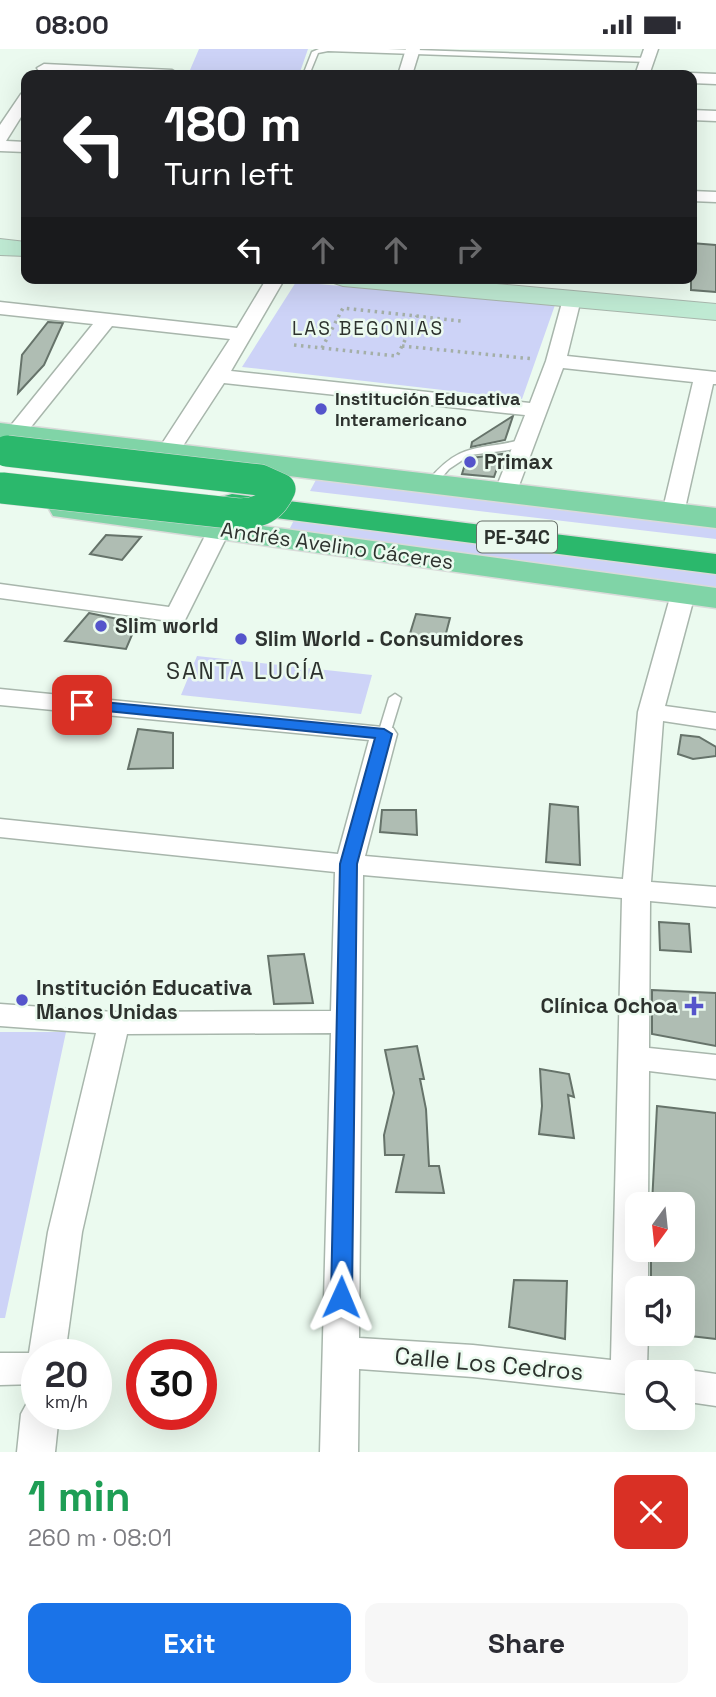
<!DOCTYPE html>
<meta charset="utf-8">
<style>
body{margin:0;font-family:"Space Grotesk",sans-serif;background:#f7f7f7;color:#2b2b33;height:100vh;display:flex;flex-direction:column;font-size:26px;white-space:nowrap}
*{box-sizing:border-box;margin:0}
p{font-size:23px;color:#7c7c81}
.icon{flex:none;width:38px;height:38px;fill:none;stroke:currentColor;stroke-width:2;stroke-linecap:round;stroke-linejoin:round}
.map{position:relative;height:1403px;overflow:hidden}
.details{display:flex;flex-direction:column;background:#fff;flex:1}
.details>*{flex:none}
.banner{position:absolute;left:21px;top:21px;width:676px;height:214px;border-radius:14px;box-shadow:0 7px 28px #0002;background:#202124;color:#fff;overflow:hidden}
.needle{width:46px;rotate:195deg}
.buttons{position:absolute;left:625px;top:1143px;display:grid;gap:14px}
.buttons a{display:grid;place-items:center;width:70px;height:70px;border-radius:14px;background:#fff;box-shadow:0 7px 28px #0002;font-size:35px}
.speed{position:absolute;left:21px;top:1290px;display:flex;gap:14px;font-size:35px;font-weight:700;text-align:center}
.speed>*{display:grid;place-content:center;width:91px;height:91px;border-radius:50%;background:#fff;box-shadow:0 7px 28px #0002;line-height:1}
.speed small{font-size:18px;font-weight:400}
.speed .limit{border:10px solid #d22;background:#fff;color:#111}
.pin{position:absolute;display:grid;place-items:center;width:60px;height:60px;color:#fff;margin:-30px;border-radius:14px;box-shadow:0 4px 10px #0006}
.me{position:absolute;width:77px;margin:-38px;rotate:1deg;stroke-linejoin:round;filter:drop-shadow(0 0 5px #0008)}
.turn{display:flex;align-items:center;gap:24px;height:147px;padding:0 28px;font-size:32px}
.turn .icon{width:91px;height:91px;stroke-width:2.5}
.turn b{display:block;font-size:49px;line-height:60px}
.lanes{display:flex;align-items:center;height:66px;padding:0 28px;background:#0003;justify-content:center;gap:35px;direction:ltr}
.lanes .off{opacity:.35}
.round{display:grid;place-items:center;flex:none;width:74px;height:74px;border-radius:14px;background:#f7f7f7}
.headline{display:flex;align-items:center;justify-content:space-between;height:119px;padding:0 28px}
h1{font-size:42px;font-weight:700;line-height:52px;color:#1e9e55}
.primary-button{display:flex;gap:14px;margin-top:auto;padding:14px 28px}
.primary-button a{flex:1;height:80px;border-radius:14px;background:#1a73e8;color:#fff;font-size:28px;font-weight:700;line-height:80px;text-align:center}
.primary-button a+a{background:#f7f7f7;color:#2b2b33}
.status{display:flex;justify-content:space-between;align-items:center;height:49px;padding:0 35px;background:#fff;direction:ltr}
.status svg{height:19px;fill:currentColor}
.map>svg:first-child{display:block}
.green{fill:#cdd3f7}
.building{fill:#afbdb3;stroke:#66736a;stroke-width:2}
.lines{fill:none;stroke-linecap:round;stroke-linejoin:round}
.lane-casing{stroke:#a8b6ac;stroke-width:3}
.street-casing{stroke:#a8b6ac;stroke-width:3}
.secondary-casing{stroke:#a8b6ac;stroke-width:2}
.primary-casing{stroke:#d9dad9;stroke-width:3}
.highway-casing{stroke:#d9dad9;stroke-width:3}
.path{stroke:#a4afa7;stroke-width:3.5;stroke-dasharray:2.5 4.5;stroke-linecap:butt}
.lane{fill:#fff;fill-rule:evenodd}
.street{fill:#fff;fill-rule:evenodd}
.secondary{fill:#bfead3;fill-rule:evenodd}
.primary{fill:#80d4a7;fill-rule:evenodd}
.highway{fill:#2bb86c;fill-rule:evenodd}
.highway-bridge-casing{stroke:#d9dad9;stroke-width:32;stroke-linecap:butt}
.highway-bridge{stroke:#2bb86c;stroke-width:31}
.route{fill:#1a73e8;stroke:#114b97;stroke-width:2}
.poi-dot{fill:#5554cb;stroke:#ebfaef;stroke-width:2.5}
.labels{text-anchor:middle;stroke-width:5;stroke-linejoin:round;paint-order:stroke}
.far-poi-label{font-size:18px;font-weight:bold;fill:#2d322e;stroke:#ebfaef;text-anchor:start}
.far-neighbourhood-label{font-size:19px;letter-spacing:2px;fill:#2d322e;stroke:#ebfaef}
.shield{fill:#ebfaef;stroke:#666e68;stroke-width:2}
.shield-label{font-size:19px;font-weight:bold;fill:#2d322e}
.poi-label{font-size:21px;font-weight:bold;fill:#2d322e;stroke:#ebfaef;text-anchor:start}
.street-label{font-size:21px;fill:#2d322e;stroke:#ebfaef}
.neighbourhood-label{font-size:23px;letter-spacing:2px;fill:#2d322e;stroke:#ebfaef}
.near-street-label{font-size:24px;fill:#2d322e;stroke:#ebfaef}
</style>
<div class="status"><b>08:00</b><svg viewBox="0 0 49 12"><path d="M0 12V9h3v3zM5 12V6h3v6zM10 12V3h3v9zM15 12V0h3v12zM26 1h20v11H26zM47 4h2v5h-2z"/></svg></div>
<div class="map">
<svg width="716" height="1403" viewBox="0 0 716 1403">
<rect width="100%" height="100%" fill="#ebfaef"/>
<!-- green -->
<path class="green" d="M199,0h109l-9,26 -109,-5z
M296,233l259,23 -33,94 -280,-32z
M318,427l398,48v15l-406,-48z
M295,469l421,55v17l-428,-58z
M197,607l175,19 -11,39 -180,-19z
M0,983h66l-61,286h-5z"/>
<!-- building -->
<path class="building" d="M691,194l25,2v47l-25,-2z
M48,273l15,1 -19,42 -26,28 4,-38z
M513,367l-8,24 -34,7 1,-5z
M502,405l-8,23 -32,-3 4,-13 5,-3z
M106,486l35,2 -19,23 -32,-6z
M89,564l48,10 -11,26 -61,-8z
M416,565l34,4 -6,23 -35,-4z
M138,680l35,4v35l-45,1z
M681,686l18,2 17,10v9l-23,3 -15,-5z
M550,755l28,3 2,58 -34,-3z
M382,761h34l1,25 -37,-3z
M659,873l30,2 2,28 -31,-2z
M304,905l9,49 -39,1 -6,-48z
M652,941l64,3v53l-64,-12z
M417,997l7,33h-4l6,30 3,57h10l5,27 -48,-1 8,-37h-19l-1,-20 10,-42 -9,-43z
M540,1020l29,5 5,23 -6,-2 6,43 -35,-4 3,-28z
M657,1057l59,7v226l-34,-4v-47h-31v-39h31v-45h-30z
M514,1231l53,1 -2,58 -56,-12z"/>
<g class="lines">
<defs>
<path id="lane" d="M319,0h69l260,9 3,2 -3,2 -320,-11 -10,2 -9,22h-6l9,-23z
M525,390l3,1v4l-19,6 -39,5 -21,14 -13,15h-8l-1,-2c34,-42 52,-31 98,-43z
M395,645l6,4 -11,36 -6,4 -4,-1 -2,-3 11,-36z"/>
<path id="street" d="M406,0h14l-8,26h-14z
M644,0h14l-9,26h-14z
M44,15l128,6 8,5h-86l-55,-4 -2,-3z
M691,24l25,1v10l-25,-1v-8h-6z
M26,43v17l-20,32 20,1v10l-26,-1v-26l21,-31z
M691,61l25,1v10l-25,-1z
M691,142l25,1v10l-25,-1z
M267,229h18l-54,93 299,32 16,-42 17,-62 9,-6 9,6 -14,57 149,16v12h-3l-29,129 -11,7 -11,-7 31,-131 -130,-14 -46,123 -11,7 -11,-7 30,-76 -301,-32 -49,75h-16l-3,-5 74,-114 -118,-13 -90,112 -7,2 -11,-6 89,-110 -93,-10v-12l237,26z
M219,474l11,7 -45,90 -8,2 -177,-24v-14l169,23 39,-77z
M683,538l8,2 4,5 -30,112 51,7v16l-53,-8 -12,161 65,5v20l-66,-6 -1,147 67,7v24l-67,-8 -1,133h-11v45h11v39h-11v45h11l-1,34 5,5h-15v23l-164,-18 -114,-8 -1,83h-38l11,-419 -204,1 -45,198 -17,123h-28v29l-37,1v-32h29l19,-121 48,-199 -96,-7v-22l114,8 217,-1 4,-139 -335,-35v-18l338,35 31,-114 -369,-35v-16l393,39 4,6 -32,122 258,23 15,-167 33,-118 4,-5zM363,826l259,23 -11,462 -138,-15 -114,-7z
M682,1320l34,5v32l-34,-5v-29h-8z
M37,1350v15h22l-4,38h-38l4,-38 6,-11z"/>
<path id="secondary" d="M0,190l26,3v14l-26,-1z
M330,229h101l285,26v16l-373,-34 -9,-3z"/>
<path id="primary" d="M0,374l716,85v20l-716,-87z
M65,450l651,89v20l-663,-92 -4,-7 4,-7z"/>
<path id="highway" d="M232,445l484,60v20l-495,-63 -5,-7 5,-7z"/>
</defs>
<!-- lane casing -->
<use href="#lane" class="lane-casing"/>
<!-- street casing -->
<use href="#street" class="street-casing"/>
<!-- secondary casing -->
<use href="#secondary" class="secondary-casing"/>
<!-- primary casing -->
<use href="#primary" class="primary-casing"/>
<!-- highway casing -->
<use href="#highway" class="highway-casing"/>
<!-- path -->
<path class="path" d="M294,296l103,11 20,-40
M402,297l132,13
M322,299l21,-40 118,13"/>
<!-- lane -->
<use href="#lane" class="lane"/>
<!-- street -->
<use href="#street" class="street"/>
<!-- secondary -->
<use href="#secondary" class="secondary"/>
<!-- primary -->
<use href="#primary" class="primary"/>
<!-- highway -->
<use href="#highway" class="highway"/>
<defs>
<path id="highway-bridge" d="M2,439l237,26c20,-1 33,-6 41,-25l-20,-9 -253,-29"/>
</defs>
<!-- highway-bridge casing -->
<use href="#highway-bridge" class="highway-bridge-casing"/>
<!-- highway-bridge -->
<use href="#highway-bridge" class="highway-bridge"/>
</g>
<!-- route -->
<path class="route" d="M82,651l302,29 8,5 -35,130 -5,433 -3,6 -8,3 -7,-3 -3,-6 9,-433 35,-126 -298,-30 -2,-3z"/>
<!-- markers -->
<g class="poi-dot">
<circle cx="321" cy="360" r="7"/>
<circle cx="470" cy="413" r="7"/>
<circle cx="101" cy="577" r="7"/>
<circle cx="241" cy="590" r="7"/>
<circle cx="22" cy="951" r="7"/>
<path d="M690.5 946.5h7v7h7v7h-7v7h-7v-7h-7v-7h7z"/>
</g>
<g class="labels">
<!-- far-poi labels -->
<g class="far-poi-label">
<text x="335" y="356">Institución Educativa<tspan x="335" dy="21">Interamericano</tspan></text>
</g>
<!-- far-neighbourhood labels -->
<g class="far-neighbourhood-label">
<text x="368" y="286">LAS BEGONIAS</text>
</g>
<!-- shield labels -->
<rect class="shield" x="477" y="472.5" width="80" height="31" rx="5"/>
<g class="shield-label">
<text x="517" y="495">PE-34C</text>
</g>
<!-- poi labels -->
<g class="poi-label">
<text x="484" y="420">Primax</text>
<text x="115" y="584">Slim world</text>
<text x="255" y="597">Slim World - Consumidores</text>
<text x="36" y="946">Institución Educativa<tspan x="36" dy="24">Manos Unidas</tspan></text>
<text x="678" y="964" text-anchor="end">Clínica Ochoa</text>
</g>
<!-- street labels -->
<g class="street-label">
<text transform="translate(337 497) rotate(8)" y="7">Andrés Avelino Cáceres</text>
</g>
<!-- neighbourhood labels -->
<g class="neighbourhood-label">
<text x="246" y="630">SANTA LUCÍA</text>
</g>
<!-- near-street labels -->
<g class="near-street-label">
<text transform="translate(489 1315) rotate(5)" y="8">Calle Los Cedros</text>
</g>
</g>
</svg>
<div class="buttons">
<a><svg class="needle" viewBox="-14 -14 28 28"><path d="M0-13l5 13h-10z" fill="#e53935"/><path d="M0 13l5-13h-10z" fill="#7c7c81"/></svg></a>
<a><svg class="icon" aria-label="sound" viewBox="0 0 24 24"><path d="M4 9h4l5-4v14l-5-4H4zM17 9q2 3 0 6"/></svg></a>
<a><svg class="icon" aria-label="search" viewBox="0 0 24 24"><circle cx="10" cy="10" r="6"/><path d="M15 15l6 6"/></svg></a>
</div>
<div class="speed"><div>20<small>km/h</small></div><div class="limit">30</div></div>
<div class="pin" style="left:82px;top:656px;background:#d93025"><svg class="icon" aria-label="arrive" viewBox="0 0 24 24"><path d="M6 21V4h12l-3 4 3 4H6"/></svg></div>
<svg class="me" style="left:341px;top:1248px" viewBox="-20 -20 40 40"><path d="M0-17L14 15 0 8-14 15z" fill="#1a73e8" stroke="#fff" stroke-width="4"/></svg>
<div class="banner">
<div class="turn"><svg class="icon" aria-label="left" viewBox="0 0 24 24"><path d="M17 20v-9H6M10 6l-5 5 5 5"/></svg><div><b>180 m</b>Turn left</div></div>
<div class="lanes"><svg class="icon" aria-label="left" viewBox="0 0 24 24"><path d="M17 20v-9H6M10 6l-5 5 5 5"/></svg><svg class="icon off" aria-label="ahead" viewBox="0 0 24 24"><path d="M12 20V5M6 11l6-6 6 6"/></svg><svg class="icon off" aria-label="ahead" viewBox="0 0 24 24"><path d="M12 20V5M6 11l6-6 6 6"/></svg><svg class="icon off" aria-label="right" viewBox="0 0 24 24"><path d="M7 20v-9h11M14 6l5 5-5 5"/></svg></div>
</div>
</div>
<section class="details">
<div class="headline"><div><h1>1 min</h1><p>260 m · 08:01</p></div><a class="round" style="background:#d93025;color:#fff"><svg class="icon" aria-label="close" viewBox="0 0 24 24"><path d="M6 6l12 12M18 6L6 18"/></svg></a></div>
<div class="primary-button"><a>Exit</a><a>Share</a></div>
</section>
